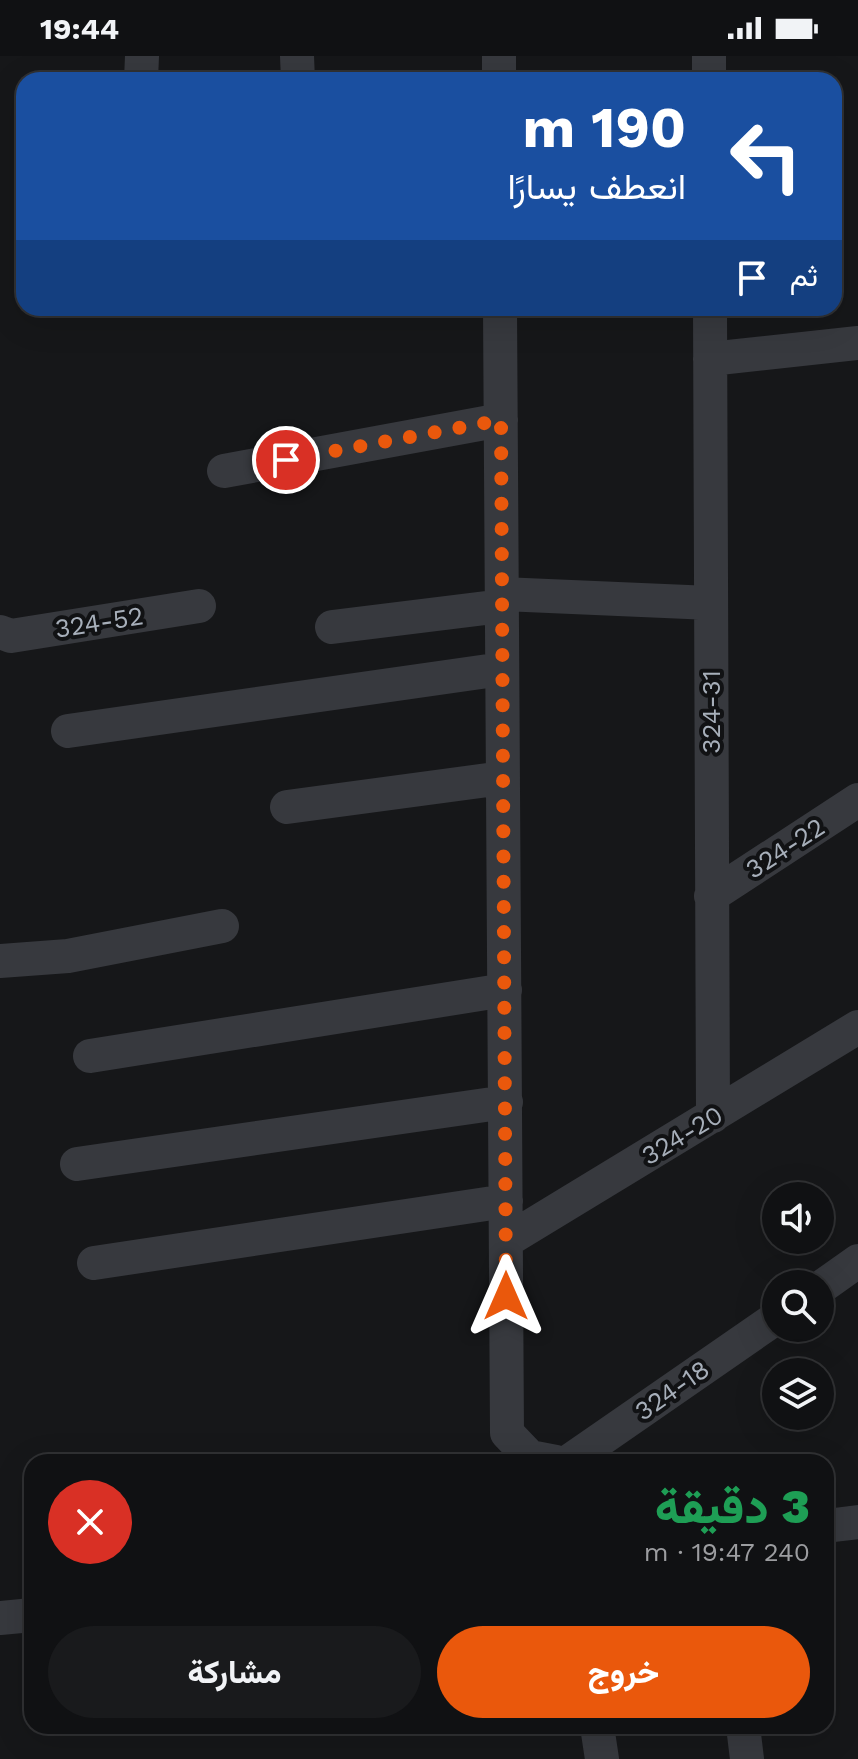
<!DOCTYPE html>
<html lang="ar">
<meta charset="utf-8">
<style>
body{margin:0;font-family:"Work Sans",Vazirmatn,sans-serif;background:#191a1c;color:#f1f3f6;direction:rtl;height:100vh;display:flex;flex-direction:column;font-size:30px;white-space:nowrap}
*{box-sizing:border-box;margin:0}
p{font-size:26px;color:#9c9da0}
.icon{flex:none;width:44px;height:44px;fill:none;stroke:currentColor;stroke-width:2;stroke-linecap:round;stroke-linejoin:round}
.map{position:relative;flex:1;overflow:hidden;direction:ltr}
.panel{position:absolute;left:24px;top:1398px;width:810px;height:280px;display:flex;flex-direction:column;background:#101113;border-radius:24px;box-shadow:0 8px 32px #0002,0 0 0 2px #303133;direction:rtl}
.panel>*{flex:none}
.top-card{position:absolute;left:16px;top:16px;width:826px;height:244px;border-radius:24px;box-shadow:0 8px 32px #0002,0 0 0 2px #303133;direction:rtl;background:#1a4fa0;color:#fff;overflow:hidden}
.tools{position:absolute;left:762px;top:1126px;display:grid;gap:16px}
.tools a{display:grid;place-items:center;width:72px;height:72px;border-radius:50%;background:#101113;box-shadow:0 8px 32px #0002,0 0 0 2px #303133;font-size:40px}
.pin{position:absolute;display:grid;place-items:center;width:68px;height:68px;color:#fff;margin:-34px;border:4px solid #fff;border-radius:50%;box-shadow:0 2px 8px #0007}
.me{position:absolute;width:88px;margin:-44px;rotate:0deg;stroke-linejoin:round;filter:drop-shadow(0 0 6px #0008)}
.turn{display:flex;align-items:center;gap:28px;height:168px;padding:0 24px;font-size:36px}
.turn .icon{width:104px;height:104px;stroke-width:2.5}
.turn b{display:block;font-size:56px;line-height:68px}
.then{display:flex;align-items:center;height:76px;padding:0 24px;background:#0003;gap:16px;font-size:30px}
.round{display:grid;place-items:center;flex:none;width:84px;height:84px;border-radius:42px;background:#191a1c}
.head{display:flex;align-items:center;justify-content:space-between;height:136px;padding:0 24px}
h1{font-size:48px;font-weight:800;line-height:60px;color:#1e9e55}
.action{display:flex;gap:16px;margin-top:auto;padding:16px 24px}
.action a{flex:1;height:92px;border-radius:48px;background:#ea580c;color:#fff;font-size:32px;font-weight:800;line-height:92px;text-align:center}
.action a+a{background:#191a1c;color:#f1f3f6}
.status{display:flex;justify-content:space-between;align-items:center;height:56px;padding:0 40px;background:#101113;direction:ltr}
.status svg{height:22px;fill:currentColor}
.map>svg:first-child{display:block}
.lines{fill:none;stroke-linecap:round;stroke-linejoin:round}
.minor{stroke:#37393e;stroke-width:34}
.route{stroke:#ea580c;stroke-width:14;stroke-dasharray:0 25.2}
.labels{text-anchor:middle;stroke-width:8;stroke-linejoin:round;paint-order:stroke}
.street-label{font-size:26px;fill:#a7afba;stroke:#111214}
</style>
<div class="status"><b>19:44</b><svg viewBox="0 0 49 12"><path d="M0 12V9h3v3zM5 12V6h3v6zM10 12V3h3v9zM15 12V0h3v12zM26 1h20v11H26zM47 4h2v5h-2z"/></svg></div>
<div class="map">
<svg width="858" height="1703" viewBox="0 0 858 1703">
<rect width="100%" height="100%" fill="#161719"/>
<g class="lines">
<!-- minor -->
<path class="minor" d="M297,0l1,24
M499,0v24
M709,0v24
M141,24l1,-24
M500,252l7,1125 23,24 26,5
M710,252l3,808
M710,303l148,-16
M224,415l277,-51
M502,538l209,9
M332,571l170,-21
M0,576l11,4 188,-30
M68,675l434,-62
M287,751l216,-29
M711,840l147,-96
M0,905l68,-5 154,-30
M90,1000l415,-66
M77,1108l429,-62
M506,1185l352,-214
M94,1207l412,-62
M820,1232l38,-27
M568,1406l208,-144
M826,1470l32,-4
M0,1562l32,-3
M597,1670l5,33
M743,1670l4,33"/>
</g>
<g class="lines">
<!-- route -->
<path class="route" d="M286,404l215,-40 5,876"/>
</g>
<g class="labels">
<!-- street labels -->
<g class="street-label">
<text transform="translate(99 566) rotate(-9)" y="9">324-52</text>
<text transform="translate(711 656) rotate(-90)" y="9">324-31</text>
<text transform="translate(785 792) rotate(-33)" y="9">324-22</text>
<text transform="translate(682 1079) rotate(-31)" y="9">324-20</text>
<text transform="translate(672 1334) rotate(-35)" y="9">324-18</text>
</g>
</g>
</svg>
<div class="tools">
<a><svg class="icon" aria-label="sound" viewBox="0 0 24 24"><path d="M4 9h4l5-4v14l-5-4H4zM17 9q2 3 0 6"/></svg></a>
<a><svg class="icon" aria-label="search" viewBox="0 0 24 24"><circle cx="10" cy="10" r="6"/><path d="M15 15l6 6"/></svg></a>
<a><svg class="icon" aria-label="layers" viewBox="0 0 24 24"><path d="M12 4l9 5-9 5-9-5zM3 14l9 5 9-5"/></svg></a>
</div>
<div class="pin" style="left:286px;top:404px;background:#d93025"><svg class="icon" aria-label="arrive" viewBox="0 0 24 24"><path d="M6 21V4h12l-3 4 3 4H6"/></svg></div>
<svg class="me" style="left:506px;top:1240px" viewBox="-20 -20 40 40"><path d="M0-17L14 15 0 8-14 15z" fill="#ea580c" stroke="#fff" stroke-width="4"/></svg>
<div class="top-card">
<div class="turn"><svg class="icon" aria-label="left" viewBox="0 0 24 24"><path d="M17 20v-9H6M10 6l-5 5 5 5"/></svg><div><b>190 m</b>انعطف يسارًا</div></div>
<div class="then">ثم<svg class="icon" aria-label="arrive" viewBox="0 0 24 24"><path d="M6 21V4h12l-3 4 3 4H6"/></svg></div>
</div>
<section class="panel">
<div class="head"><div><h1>3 دقيقة</h1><p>240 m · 19:47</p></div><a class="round" style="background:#d93025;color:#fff"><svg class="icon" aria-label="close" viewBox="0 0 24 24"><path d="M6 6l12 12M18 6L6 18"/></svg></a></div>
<div class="action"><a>خروج</a><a>مشاركة</a></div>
</section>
</div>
